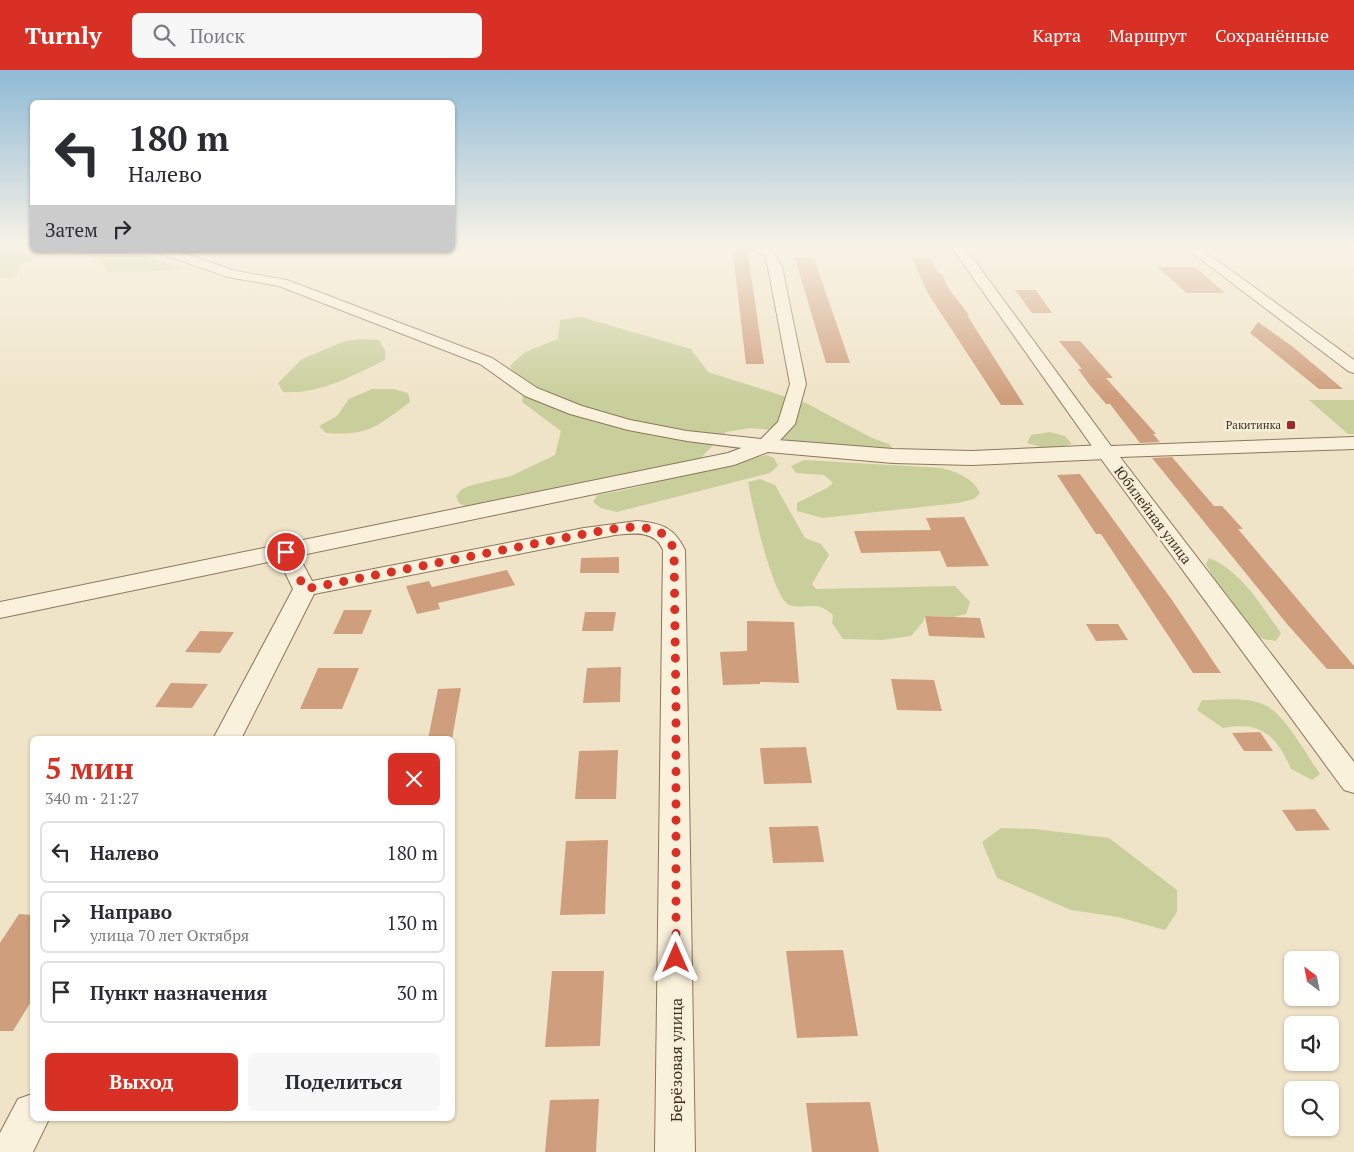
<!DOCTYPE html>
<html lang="ru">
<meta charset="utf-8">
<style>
body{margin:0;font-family:"PT Serif",serif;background:#f7f7f7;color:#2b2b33;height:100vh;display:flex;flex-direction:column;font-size:19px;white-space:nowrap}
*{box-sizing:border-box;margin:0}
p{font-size:16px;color:#7c7c81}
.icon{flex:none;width:28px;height:28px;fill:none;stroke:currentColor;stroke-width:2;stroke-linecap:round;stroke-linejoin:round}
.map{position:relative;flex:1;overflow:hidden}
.sheet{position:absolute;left:30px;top:666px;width:425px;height:385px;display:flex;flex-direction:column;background:#fff;border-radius:8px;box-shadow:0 1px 4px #0004}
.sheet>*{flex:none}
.top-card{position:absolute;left:30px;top:30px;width:425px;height:152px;border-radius:8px;box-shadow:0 1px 4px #0004;background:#fff;color:#2b2b33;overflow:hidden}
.needle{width:32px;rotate:328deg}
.buttons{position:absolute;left:1284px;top:881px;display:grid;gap:10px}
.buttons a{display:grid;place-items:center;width:55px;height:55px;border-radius:8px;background:#fff;box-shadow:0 1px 4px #0004;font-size:25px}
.pin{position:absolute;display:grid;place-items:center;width:42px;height:42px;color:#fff;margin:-21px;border:2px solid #fff;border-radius:50%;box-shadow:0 1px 5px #0007}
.me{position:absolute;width:55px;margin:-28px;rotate:0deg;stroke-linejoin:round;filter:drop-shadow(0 0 4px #0008)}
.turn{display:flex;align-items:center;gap:18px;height:105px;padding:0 15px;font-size:22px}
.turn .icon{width:65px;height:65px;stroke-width:2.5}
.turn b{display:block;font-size:35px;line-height:42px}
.then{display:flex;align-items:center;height:48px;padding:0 15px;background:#0003;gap:10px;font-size:19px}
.round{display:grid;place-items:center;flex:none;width:52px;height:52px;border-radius:8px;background:#f7f7f7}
.head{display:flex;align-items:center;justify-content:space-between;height:85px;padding:0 15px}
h1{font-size:30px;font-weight:800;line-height:38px;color:#d93025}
.cta{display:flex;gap:10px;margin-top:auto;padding:10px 15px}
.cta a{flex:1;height:58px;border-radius:8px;background:#d93025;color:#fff;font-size:20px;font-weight:800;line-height:58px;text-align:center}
.cta a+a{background:#f7f7f7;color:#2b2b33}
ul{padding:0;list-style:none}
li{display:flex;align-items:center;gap:15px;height:62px;margin:0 10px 8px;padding:0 5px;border:2px solid #e1e1e2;border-radius:8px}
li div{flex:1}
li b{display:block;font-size:19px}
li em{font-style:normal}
header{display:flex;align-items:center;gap:30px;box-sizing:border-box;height:70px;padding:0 25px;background:#d93025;color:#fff}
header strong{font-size:24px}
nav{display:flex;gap:28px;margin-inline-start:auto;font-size:18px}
.search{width:350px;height:45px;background:#f7f7f7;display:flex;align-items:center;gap:12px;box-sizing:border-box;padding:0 18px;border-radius:8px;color:#7c7c81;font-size:19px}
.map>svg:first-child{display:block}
.green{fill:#c9cf9b}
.building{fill:#cf9f7d}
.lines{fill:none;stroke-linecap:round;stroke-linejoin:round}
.minor-casing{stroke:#8d765c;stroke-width:2}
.tertiary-casing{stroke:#8d765c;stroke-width:2}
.minor{fill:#faf1dc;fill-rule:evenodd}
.tertiary{fill:#faf1dc;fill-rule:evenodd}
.route{stroke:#d93025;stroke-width:9;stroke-dasharray:0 16.2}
.poi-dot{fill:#9e2a2b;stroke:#f7eed8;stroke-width:2}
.labels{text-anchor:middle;stroke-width:5;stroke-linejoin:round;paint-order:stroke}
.far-poi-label{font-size:11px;fill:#3d2e20;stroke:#f7eed8;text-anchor:end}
.street-label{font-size:14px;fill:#3d2e20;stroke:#f7eed8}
.near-street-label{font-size:16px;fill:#3d2e20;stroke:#f7eed8}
</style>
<header>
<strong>Turnly</strong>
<div class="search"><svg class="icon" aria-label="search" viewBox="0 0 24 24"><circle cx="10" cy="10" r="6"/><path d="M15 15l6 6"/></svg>Поиск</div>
<nav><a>Карта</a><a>Маршрут</a><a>Сохранённые</a></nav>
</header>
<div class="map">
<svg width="1354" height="1082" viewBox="0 0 1354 1082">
<rect width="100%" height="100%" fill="#f0e4c8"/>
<!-- green -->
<path class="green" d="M0,175h32v5h24l-35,15 -5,12 -16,1z
M70,180h56l63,19 -44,3h-39l-3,-11z
M581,247l110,32 17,23 98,31 66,35 17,6 4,5 -99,-3 -22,-16 -22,-2 -24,4 -29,30 -226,47 -12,-6 -3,-7 6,-7 10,-4 39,-9 44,-21 6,-24 -39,-29 1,-7 -13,-29 15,-14 33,-13 2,-19z
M362,269l17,1 6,10v10c-31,15 -67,35 -102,32l-5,-9 24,-24 43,-18z
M372,319h22l14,4 2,9c-34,25 -41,34 -84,31l-7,-7 18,-10 12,-17z
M1309,330h45v34h-6z
M1050,362l15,4 7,8 -21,6 -24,-7 4,-8z
M767,385l7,3 4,8 -8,7 -153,39 -16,-4 -8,-6 4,-7c58,-9 112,-31 170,-40z
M804,390l138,8c16,5 30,9 38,25l-6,6 -16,4 -136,15 -25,-7v-8l30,-15 6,-5 -9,-8 -28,-2 -5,-7z
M760,409l15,6 30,53 16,6 8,11 -17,29 4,5 139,-3 15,16 -4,12 -12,3 -29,-1 -2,6 -12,14 -29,4 -39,-1 -11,-16 1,-8c-4,-3 -8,-7 -13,-8 -9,-3 -22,2 -31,-2 -17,-9 -37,-101 -41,-123z
M1209,488c33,13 52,48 72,75l-5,8c-4,-1 -10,-1 -15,-3 -11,-5 -49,-61 -55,-74z
M1202,630c19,0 47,-4 65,6 19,11 40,49 53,68l-8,6 -21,-11c-14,-33 -31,-49 -68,-41l-26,-18z
M1001,758l34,1 74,9 68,52v22l-12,18 -47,-13 -47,-7 -74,-32 -15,-36z"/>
<!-- building -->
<path class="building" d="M732,175h13l2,2 17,117h-18z
M912,187l18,1 8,15h3l8,16 20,26h-2l57,90h-23l-74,-113z
M795,188h19l36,105h-24z
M1157,197h38l30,26h-38z
M1015,220h21l16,23h-20z
M1258,252l35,25 50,42h-24l-69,-56z
M1059,271h21l33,37h-7l50,56h-3l7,8 -20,1 -30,-39h-4l-17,-20 -11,-15h4z
M1172,387l42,49h8l21,23h-5l116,137v3h-27l-40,-45 -135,-166z
M1080,404l92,126 49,73h-28l-92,-139h-5l-39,-59z
M964,447l25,49 -42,1 -7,-16 -79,2 -7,-22 77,-1 -5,-12z
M619,487v16h-39l1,-15z
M507,500l8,15 -77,18 2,6 -23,5 -11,-28 23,-5 3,6z
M344,540h28l-10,24h-29z
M585,542h31l-3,19h-31z
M925,546l55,2 5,20 -56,-2z
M747,551l47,1 5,61 -39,-1v2l-37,1 -3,-33 27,-1z
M1086,554h32l10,16 -32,1z
M200,561l34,1 -14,21 -35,-1z
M621,597l-1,35 -37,1 4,-35z
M318,598h41l-17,41h-42z
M891,609l43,1 8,31 -45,-1z
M171,613l37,1 -16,24 -37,-1z
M461,618l-9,51h-24l10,-50z
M1260,662l13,19h-29l-12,-18z
M806,677l6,36 -48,1 -4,-36z
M618,680l-2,49h-41l4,-48z
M1315,739l15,21 -34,1 -14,-21z
M818,756l6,36 -51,1 -4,-36z
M608,770l-3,74 -45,1 6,-74z
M19,844l13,1v85l-19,31h-13v-88z
M843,880l15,86 -61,2 -11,-87z
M552,901h52l-4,75 -55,1z
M599,1029l-3,53h-51l5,-52z
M870,1032l9,50h-67l-6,-49z"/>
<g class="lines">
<defs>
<path id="minor" d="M747,175c21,0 25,3 35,22l24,117 -11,40 -23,25 -7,2 -78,-10 -59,-11 -58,-16 -45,-18 -45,-32 -201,-78 -51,-9 -70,-24 -2,-3h18l62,21 51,9 205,78 45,30 45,18 48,14 57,11 74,8 17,-17 12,-38 -22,-117 -4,-11z
M950,175h13l148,201 243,-9v12l-234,8 234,305v31l-10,-3 -245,-334z
M1182,175h14l158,115v13l-6,-2z
M637,451c24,2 37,6 48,29l10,602h-40l8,-602c-8,-20 -29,-17 -48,-15l-301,59 -73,145h-28l80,-150 -18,-37 3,-5 8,-2 8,2 18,34 272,-53z
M32,1024v25h17l-16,33h-33v-19l18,-34z"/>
<path id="tertiary" d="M765,369l128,10 79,2 134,-6 8,2 3,5 -3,5 -8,2 -134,6 -79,-2 -125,-11 -34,13 -734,153v-16l728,-149z"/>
</defs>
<!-- minor casing -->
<use href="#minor" class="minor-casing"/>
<!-- tertiary casing -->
<use href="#tertiary" class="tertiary-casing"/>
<!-- minor -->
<use href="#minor" class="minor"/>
<!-- tertiary -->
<use href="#tertiary" class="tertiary"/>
</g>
<!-- sky -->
<linearGradient id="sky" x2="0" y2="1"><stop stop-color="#8fbad6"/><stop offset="0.54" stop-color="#f8f3e6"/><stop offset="1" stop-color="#f8f3e6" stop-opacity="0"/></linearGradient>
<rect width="1354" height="327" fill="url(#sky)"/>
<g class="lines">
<!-- route -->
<path class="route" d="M286,482l19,37 279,-55c25,-4 60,-14 82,2 4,3 6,10 8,14l2,157v251"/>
</g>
<!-- markers -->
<rect class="poi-dot" x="1286" y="350" width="10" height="10" rx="2.5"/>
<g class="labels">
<!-- far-poi labels -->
<g class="far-poi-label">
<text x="1281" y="359">Ракитинка</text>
</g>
<!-- street labels -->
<g class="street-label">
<text transform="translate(1153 445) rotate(53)" y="5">Юбилейная улица</text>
</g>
<!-- near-street labels -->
<g class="near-street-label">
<text transform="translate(676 990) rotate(-90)" y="6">Берёзовая улица</text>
</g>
</g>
</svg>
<div class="buttons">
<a><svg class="needle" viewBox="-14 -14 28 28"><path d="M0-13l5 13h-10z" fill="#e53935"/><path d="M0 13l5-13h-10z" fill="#7c7c81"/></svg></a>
<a><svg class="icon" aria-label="sound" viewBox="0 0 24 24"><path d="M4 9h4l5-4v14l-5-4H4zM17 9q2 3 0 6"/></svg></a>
<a><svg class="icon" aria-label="search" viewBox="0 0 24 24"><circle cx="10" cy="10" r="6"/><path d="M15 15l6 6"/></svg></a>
</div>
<div class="pin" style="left:286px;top:482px;background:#d93025"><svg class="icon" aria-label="arrive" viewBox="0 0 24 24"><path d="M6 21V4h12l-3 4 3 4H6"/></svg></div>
<svg class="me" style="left:676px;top:888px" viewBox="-20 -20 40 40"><path d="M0-17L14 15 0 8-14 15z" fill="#d93025" stroke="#fff" stroke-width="4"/></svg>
<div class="top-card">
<div class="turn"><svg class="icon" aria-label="left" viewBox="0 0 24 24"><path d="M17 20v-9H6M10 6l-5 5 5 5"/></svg><div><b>180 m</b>Налево</div></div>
<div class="then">Затем<svg class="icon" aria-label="right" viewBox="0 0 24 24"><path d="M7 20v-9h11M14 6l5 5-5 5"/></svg></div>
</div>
<section class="sheet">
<div class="head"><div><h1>5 мин</h1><p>340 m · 21:27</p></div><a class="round" style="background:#d93025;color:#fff"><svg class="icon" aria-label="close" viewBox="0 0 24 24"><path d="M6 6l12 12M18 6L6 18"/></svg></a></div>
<ul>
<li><svg class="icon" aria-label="left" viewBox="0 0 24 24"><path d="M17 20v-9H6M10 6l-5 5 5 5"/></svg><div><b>Налево</b></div><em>180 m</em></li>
<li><svg class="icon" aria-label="right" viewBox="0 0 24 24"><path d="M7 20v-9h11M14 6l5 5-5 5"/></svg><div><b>Направо</b><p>улица 70 лет Октября</p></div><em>130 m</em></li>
<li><svg class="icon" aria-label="arrive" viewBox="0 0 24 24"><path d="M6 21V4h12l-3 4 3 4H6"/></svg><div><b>Пункт назначения</b></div><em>30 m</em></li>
</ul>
<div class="cta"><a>Выход</a><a>Поделиться</a></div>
</section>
</div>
